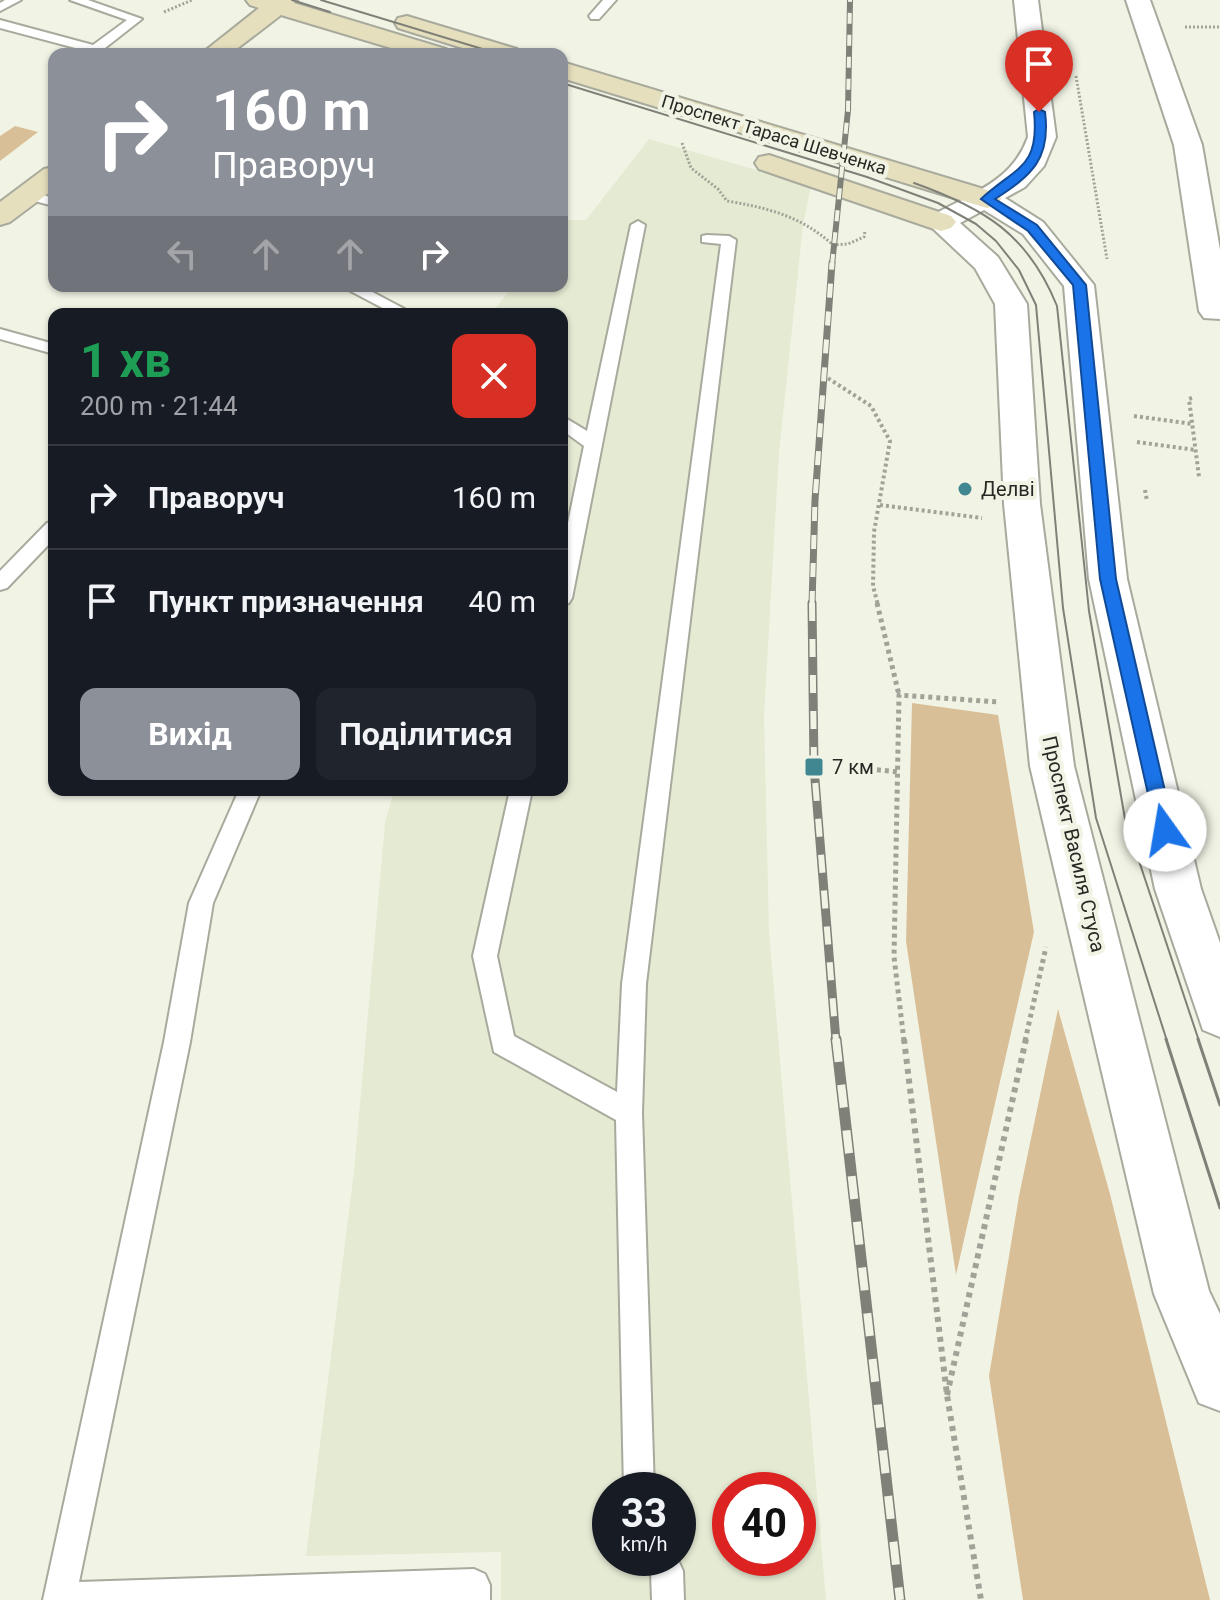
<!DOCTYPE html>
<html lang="uk">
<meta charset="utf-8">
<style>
body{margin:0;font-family:Roboto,sans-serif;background:#20242c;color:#f1f3f6;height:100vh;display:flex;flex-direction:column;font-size:30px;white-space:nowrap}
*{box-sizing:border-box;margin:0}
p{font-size:26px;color:#9ea1a6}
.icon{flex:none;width:44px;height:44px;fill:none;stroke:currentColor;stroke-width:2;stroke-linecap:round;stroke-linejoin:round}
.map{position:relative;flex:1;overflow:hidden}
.drawer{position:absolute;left:48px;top:308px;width:520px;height:488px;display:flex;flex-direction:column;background:#171b24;border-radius:16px;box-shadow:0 2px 6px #0004}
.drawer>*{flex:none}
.top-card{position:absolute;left:48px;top:48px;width:520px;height:244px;border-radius:16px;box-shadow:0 2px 6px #0004;background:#8c9099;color:#fff;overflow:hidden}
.speed{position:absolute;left:592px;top:1472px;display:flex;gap:16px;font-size:40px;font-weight:700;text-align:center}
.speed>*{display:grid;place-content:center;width:104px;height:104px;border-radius:50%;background:#171b24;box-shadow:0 2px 6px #0004;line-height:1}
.speed small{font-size:20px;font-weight:400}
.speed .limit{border:12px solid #d22;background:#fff;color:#111}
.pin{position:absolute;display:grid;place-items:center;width:68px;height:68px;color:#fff;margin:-82px -34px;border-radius:50% 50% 50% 0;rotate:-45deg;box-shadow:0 0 8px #0007}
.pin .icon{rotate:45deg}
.me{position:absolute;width:88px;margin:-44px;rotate:347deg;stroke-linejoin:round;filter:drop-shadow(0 0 6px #0008)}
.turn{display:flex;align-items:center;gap:28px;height:168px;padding:0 32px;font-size:36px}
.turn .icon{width:104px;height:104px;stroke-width:2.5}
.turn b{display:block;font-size:56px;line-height:68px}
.lanes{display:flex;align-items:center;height:76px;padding:0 32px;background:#0003;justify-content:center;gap:40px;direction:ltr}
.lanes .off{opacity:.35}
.round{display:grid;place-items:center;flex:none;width:84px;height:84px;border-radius:16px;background:#20242c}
.head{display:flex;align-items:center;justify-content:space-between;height:136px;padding:0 32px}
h1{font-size:48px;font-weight:700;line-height:60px;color:#1e9e55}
.primary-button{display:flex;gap:16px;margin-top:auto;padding:16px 32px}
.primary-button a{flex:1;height:92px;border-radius:16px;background:#8c9099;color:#fff;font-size:32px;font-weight:700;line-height:92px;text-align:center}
.primary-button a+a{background:#20242c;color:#f1f3f6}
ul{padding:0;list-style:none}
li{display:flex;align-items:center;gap:24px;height:104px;padding:0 32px;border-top:2px solid #363941}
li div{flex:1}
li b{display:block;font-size:30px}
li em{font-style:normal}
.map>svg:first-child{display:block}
.built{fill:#e5ead3;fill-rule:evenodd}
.green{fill:#d9bf98}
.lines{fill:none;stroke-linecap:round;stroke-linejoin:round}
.service-casing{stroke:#a7aa9c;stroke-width:4}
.minor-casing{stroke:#a7aa9c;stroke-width:4}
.tertiary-casing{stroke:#a7aa9c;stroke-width:4}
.secondary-casing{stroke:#a7aa9c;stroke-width:4}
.path-far3{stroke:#a1a398;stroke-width:3;stroke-dasharray:2 2;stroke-linecap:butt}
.path-far2{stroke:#a1a398;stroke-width:4;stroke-dasharray:3 3;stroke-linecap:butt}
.path-far1{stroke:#a1a398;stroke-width:5;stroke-dasharray:4 4;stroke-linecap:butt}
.path{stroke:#a1a398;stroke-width:6;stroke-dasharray:5 5;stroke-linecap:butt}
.service{fill:#fff;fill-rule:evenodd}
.minor{fill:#fff;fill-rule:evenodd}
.tertiary{fill:#fff;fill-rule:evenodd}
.secondary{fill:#e6dfbd;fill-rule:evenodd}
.tram-far1{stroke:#7f8178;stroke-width:2}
.tram{stroke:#7f8178;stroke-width:3}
.rail-far3-casing{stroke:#7f8178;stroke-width:6}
.rail-far2-casing{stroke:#7f8178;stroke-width:7}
.rail-far1-casing{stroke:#7f8178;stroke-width:9}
.rail-casing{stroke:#7f8178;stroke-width:11}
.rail-far3{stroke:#f1f4e5;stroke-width:4;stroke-dasharray:11;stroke-linecap:butt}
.rail-far2{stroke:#f1f4e5;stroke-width:5;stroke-dasharray:14;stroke-linecap:butt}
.rail-far1{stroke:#f1f4e5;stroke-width:6;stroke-dasharray:18;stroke-linecap:butt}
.rail{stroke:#f1f4e5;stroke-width:8;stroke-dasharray:23;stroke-linecap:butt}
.route{fill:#1a73e8;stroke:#114b97;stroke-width:2}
.poi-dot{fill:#408791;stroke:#f1f4e5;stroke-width:3}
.labels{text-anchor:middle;stroke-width:8;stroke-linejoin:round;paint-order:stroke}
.far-street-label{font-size:18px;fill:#282924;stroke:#f1f4e5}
.poi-label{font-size:20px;fill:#282924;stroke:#f1f4e5;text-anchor:start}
.street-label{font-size:20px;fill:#282924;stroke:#f1f4e5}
</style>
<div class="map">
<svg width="1220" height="1600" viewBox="0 0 1220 1600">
<rect width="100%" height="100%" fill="#f1f4e5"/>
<!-- built -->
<path class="built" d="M649,139l162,47 -8,39 -24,228 -15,264 5,214 57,669h-325v-48l-195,4 48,-385 31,-348 9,-33h168v-476h-71l22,-28h49v-63l3,-3h21zM610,1490h68v68h-68zM730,1490h68v68h-68z"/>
<!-- green -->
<path class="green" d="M15,126l23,6 -38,29v-25z
M912,703l86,12 36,217 -78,343 -50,-334z
M1058,1009l52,185 100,406h-187l-34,-224 30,-180z"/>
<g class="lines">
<defs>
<path id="service" d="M5,0h16l-21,11v-8z
M70,0h18l54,19 -37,29 13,6h-20l-98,-26v-8l93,25 34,-25z
M603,0h13l-17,19h-8l-2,-3z
M28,191l26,7v8l-31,-8 -2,-3z
M638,221l7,4 -73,373 -3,5 -7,2v-53l22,-106 -22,-16v-14l25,15 44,-206z
M707,235l22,1 7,4 -90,744 -4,129 12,377h-30l-8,-370 -122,-68 -21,-96 37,-166h22l-35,166 17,80 103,56 5,-108 99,-740 -19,-2v-6z
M341,286h20l53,28h-20z
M0,329l54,15v10l-54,-15z
M54,521v18l-47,49 -7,2v-19l47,-48z
M239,790h22l-48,113 -23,139 -111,540 395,-13 11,5 5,11v15h-447l121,-558 25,-139z
M645,1558h32l6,13 1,29h-32l-1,-28z"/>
<path id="minor" d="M1126,0h24l52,145 18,105v69l-16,-1 -5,-7 -25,-166z"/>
<path id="tertiary" d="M1014,0h24l18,137 -12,29 -19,21 -20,11 38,24 51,63 33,294 74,310 19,54v94l-17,-7 -48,-141 -66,-310 -25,-293 -41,-52 -39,-24 -24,13 38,34 29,47 13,200 34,262 135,525 11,23v97l-21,-8 -45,-109 -124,-528 -26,-262 -9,-200 -20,-36 -49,-46 5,-6c39,-22 81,-34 97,-79z"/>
<path id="secondary" d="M246,0h51l-3,3 152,46 4,5h-39l-130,-39 -51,39h-29l58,-46 -9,-3z
M407,16l110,33 4,5h-39l-84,-26 -3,-5 3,-5z
M562,62l435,131 4,6 -4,6 -10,3 -10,-3 -415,-127z
M769,155l182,61 5,6 -5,6 -10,3 -10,-3 -172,-59 -4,-6 4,-6z
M54,167v22l-44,33 -10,3v-23l44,-33z"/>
</defs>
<!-- service casing -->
<use href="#service" class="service-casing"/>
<!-- minor casing -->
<use href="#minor" class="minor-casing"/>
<!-- tertiary casing -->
<use href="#tertiary" class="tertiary-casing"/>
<!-- secondary casing -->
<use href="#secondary" class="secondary-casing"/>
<!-- path-far3 -->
<path class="path-far3" d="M164,12l28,-12
M1185,27h35
M1076,76l31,183
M682,143l9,25 27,21 9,12c41,7 74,15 106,44l15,-1 16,-7 1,-6"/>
<!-- path-far2 -->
<path class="path-far2" d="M823,375l48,31 19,35 -16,91 -1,54 5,19
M1192,398l-3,1 10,78
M1134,416l59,8
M1137,442l59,8
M1145,490l2,11
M880,505l102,13"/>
<!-- path-far1 -->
<path class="path-far1" d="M877,603l22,92
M861,768l37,4
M904,1041l-10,-84 5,-262 99,7
M1025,1041l21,-94"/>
<!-- path -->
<path class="path" d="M904,1039l43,356 34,205
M947,1395l79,-356"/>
<!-- service -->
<use href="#service" class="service"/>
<!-- minor -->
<use href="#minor" class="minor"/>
<!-- tertiary -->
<use href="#tertiary" class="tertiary"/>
<!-- secondary -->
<use href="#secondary" class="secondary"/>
<!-- tram-far1 -->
<path class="tram-far1" d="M292,0l38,12
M321,0l178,54
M562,83l305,94 71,26 38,21 20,17 23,29 17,35 27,303 33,210 71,223
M914,183c70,25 114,51 143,123l32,305 36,208 74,222"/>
<!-- tram -->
<path class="tram" d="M1166,1039l54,169
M1198,1039l22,66"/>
<defs>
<path id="rail-far3" d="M832,265l16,-155 2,-110"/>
<path id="rail-far2" d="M812,605l3,-105 17,-237"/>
<path id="rail-far1" d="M812,603l2,164 22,274"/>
<path id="rail" d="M836,1039l64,561"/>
</defs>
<!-- rail-far3 casing -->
<use href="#rail-far3" class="rail-far3-casing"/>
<!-- rail-far2 casing -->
<use href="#rail-far2" class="rail-far2-casing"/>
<!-- rail-far1 casing -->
<use href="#rail-far1" class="rail-far1-casing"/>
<!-- rail casing -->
<use href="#rail" class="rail-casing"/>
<!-- rail-far3 -->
<use href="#rail-far3" class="rail-far3"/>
<!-- rail-far2 -->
<use href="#rail-far2" class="rail-far2"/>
<!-- rail-far1 -->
<use href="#rail-far1" class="rail-far1"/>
<!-- rail -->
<use href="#rail" class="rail"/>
</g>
<!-- route -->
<path class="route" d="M1039,109l6,3c6,47 -13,63 -50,87l42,26 49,60 30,294 58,251 -3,6h-13l-2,-6 -56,-251 -27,-294 -45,-54 -47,-32c34,-32 59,-30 53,-87z"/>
<!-- markers -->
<g class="poi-dot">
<circle cx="965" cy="489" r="8"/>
<rect x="804" y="757" width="20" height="20" rx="4"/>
</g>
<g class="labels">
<!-- far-street labels -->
<g class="far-street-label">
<text transform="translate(774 135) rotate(17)" y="6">Проспект Тараса Шевченка</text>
</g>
<!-- poi labels -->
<g class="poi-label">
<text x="981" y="496">Делві</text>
<text x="832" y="774">7 км</text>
</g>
<!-- street labels -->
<g class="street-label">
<text transform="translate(1074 844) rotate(77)" y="7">Проспект Василя Стуса</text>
</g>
</g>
</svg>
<div class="speed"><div>33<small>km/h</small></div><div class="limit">40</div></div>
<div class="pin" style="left:1039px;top:112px;background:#d93025"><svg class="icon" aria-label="arrive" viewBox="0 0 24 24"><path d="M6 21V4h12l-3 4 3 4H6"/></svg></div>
<svg class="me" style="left:1165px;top:830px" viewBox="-20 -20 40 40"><circle r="19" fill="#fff"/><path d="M0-13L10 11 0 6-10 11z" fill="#1a73e8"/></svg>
<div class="top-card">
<div class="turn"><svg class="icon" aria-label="right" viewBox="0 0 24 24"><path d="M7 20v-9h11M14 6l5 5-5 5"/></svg><div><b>160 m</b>Праворуч</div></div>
<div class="lanes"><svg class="icon off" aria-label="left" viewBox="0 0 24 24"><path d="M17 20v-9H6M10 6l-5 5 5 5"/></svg><svg class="icon off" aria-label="ahead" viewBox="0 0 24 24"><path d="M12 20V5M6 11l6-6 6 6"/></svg><svg class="icon off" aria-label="ahead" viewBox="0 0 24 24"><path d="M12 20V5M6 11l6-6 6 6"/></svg><svg class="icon" aria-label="right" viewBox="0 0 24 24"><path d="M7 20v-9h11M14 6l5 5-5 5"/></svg></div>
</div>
<section class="drawer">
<div class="head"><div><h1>1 хв</h1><p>200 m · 21:44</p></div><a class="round" style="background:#d93025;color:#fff"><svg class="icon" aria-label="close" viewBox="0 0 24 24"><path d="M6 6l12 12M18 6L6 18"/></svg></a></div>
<ul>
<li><svg class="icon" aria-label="right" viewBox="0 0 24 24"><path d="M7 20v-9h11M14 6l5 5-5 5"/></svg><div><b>Праворуч</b></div><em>160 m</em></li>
<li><svg class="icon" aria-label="arrive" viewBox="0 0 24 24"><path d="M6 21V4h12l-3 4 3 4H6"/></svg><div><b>Пункт призначення</b></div><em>40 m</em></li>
</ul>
<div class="primary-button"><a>Вихід</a><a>Поділитися</a></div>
</section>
</div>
